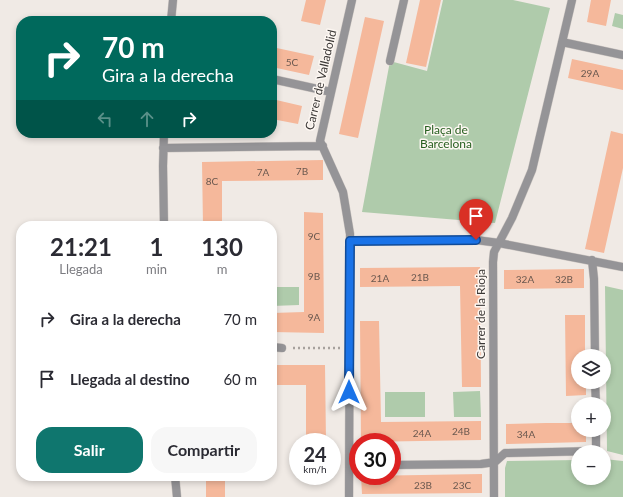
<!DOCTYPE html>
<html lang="es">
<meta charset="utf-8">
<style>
body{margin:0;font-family:Lato,sans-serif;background:#f7f7f7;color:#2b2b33;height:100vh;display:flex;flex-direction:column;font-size:15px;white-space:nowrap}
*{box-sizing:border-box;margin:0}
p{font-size:13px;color:#7c7c81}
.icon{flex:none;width:22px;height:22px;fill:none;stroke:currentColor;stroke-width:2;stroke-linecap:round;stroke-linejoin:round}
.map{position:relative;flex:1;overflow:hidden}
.details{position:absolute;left:16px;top:221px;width:261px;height:260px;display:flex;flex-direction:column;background:#fff;border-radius:16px;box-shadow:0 2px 6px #0003}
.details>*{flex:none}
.guide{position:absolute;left:16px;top:16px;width:261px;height:122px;border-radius:16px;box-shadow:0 2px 6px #0003;background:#00695c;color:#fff;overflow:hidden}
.tools{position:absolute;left:571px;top:349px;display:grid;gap:8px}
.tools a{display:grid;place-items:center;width:40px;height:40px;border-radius:50%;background:#fff;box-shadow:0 2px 6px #0003;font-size:20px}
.speed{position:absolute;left:289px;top:433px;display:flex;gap:8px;font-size:20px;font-weight:700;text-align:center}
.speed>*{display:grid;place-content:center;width:52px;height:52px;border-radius:50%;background:#fff;box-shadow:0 2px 6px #0003;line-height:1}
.speed small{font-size:10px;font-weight:400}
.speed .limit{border:6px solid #d22;background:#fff;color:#111}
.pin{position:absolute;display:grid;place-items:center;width:34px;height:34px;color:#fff;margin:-41px -17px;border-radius:50% 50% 50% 0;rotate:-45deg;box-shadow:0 0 4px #0007}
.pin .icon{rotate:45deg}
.me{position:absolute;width:44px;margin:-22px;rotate:0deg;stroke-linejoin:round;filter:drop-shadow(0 0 3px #0008)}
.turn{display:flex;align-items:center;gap:14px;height:84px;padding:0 20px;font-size:18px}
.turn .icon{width:52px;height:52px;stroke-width:2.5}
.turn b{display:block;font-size:28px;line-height:34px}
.lanes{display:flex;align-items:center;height:38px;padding:0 20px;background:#0003;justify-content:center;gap:20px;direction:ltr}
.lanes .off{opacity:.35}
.eta{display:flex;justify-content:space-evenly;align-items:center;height:68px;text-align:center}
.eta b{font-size:24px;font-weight:700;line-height:28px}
.cta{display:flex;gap:8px;margin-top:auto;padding:8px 20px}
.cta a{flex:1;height:46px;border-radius:16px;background:#0f766e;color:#fff;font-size:16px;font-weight:700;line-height:46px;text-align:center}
.cta a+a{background:#f7f7f7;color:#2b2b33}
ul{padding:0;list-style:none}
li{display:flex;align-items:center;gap:12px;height:60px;padding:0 20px}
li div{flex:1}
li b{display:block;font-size:15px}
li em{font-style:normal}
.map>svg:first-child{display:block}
.green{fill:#afcbab}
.building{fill:#f5b89b}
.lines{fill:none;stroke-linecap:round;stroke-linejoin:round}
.lane-casing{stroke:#ccc6c2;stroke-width:9}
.street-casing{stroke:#ccc6c2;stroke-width:9}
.path{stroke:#a6a19d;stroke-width:2.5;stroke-dasharray:2 3;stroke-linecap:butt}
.lane{stroke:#959497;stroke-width:8}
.street{stroke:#959497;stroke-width:8}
.route-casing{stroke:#114b97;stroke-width:10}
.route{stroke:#1a73e8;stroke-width:7}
.labels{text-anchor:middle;stroke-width:3;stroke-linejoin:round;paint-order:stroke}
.number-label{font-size:10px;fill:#6a584f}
.street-label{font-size:12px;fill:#3b3836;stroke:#fdf7f2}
.park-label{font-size:12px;fill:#296021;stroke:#fdf7f2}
</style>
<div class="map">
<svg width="623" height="497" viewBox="0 0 623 497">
<rect width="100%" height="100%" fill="#f0eae5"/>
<!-- green -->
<path class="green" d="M443,0h70l37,8 -55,215 -133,-11 28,-151 37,10z
M615,13l8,2v14l-11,-3z
M605,286l18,4v165l-16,-4z
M272,287h27v18l-27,1z
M480,391l1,26h-27l-1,-25z
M385,392h40v25h-40z
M604,459l19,2v36h-118v-29l2,-7 71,-1v18h26z"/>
<!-- building -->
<path class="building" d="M306,0h20l-6,25 -19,-4z
M420,0h21l-15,67 -20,-4z
M591,0h20l-5,26 -19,-4z
M365,17l19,4 -26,117 -19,-4z
M272,47l42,9 -5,19 -37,-8z
M572,59l51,11v20l-55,-12z
M272,99l30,7 -4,18 -26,-5z
M611,131l12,3v34l-19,85 -19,-4z
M323,160v20l-101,1v45h-19l-1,-64z
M304,212l19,1 1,120 -52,-1v-19l32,-1z
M480,267l1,120h-19l-2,-101 -100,1v-19z
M584,269v19l-80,1v-19z
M565,315h20v41h-7v26h8v13l-20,1z
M360,321h19l2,101 100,-1v19l-120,2z
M272,365h53l1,77h-20v-57h-34z
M546,423h32v7h8v12l-80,2v-20z
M482,474v19l-120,1 -1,-18z
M206,476h19v21h-19z"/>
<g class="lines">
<defs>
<path id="lane" d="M272,347l10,1"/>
<path id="street" d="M171,21l2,-21
M562,42l61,13
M390,61l14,-61
M272,79l59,13
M163,148l160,-2
M164,226l-1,-60 1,-33
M350,241l126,-1 23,3 124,24
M592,260l2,19 1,77
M595,382l1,22
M392,465l89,-1 14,-2 10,-9 90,-2 1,-2v-19
M175,476l2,21
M349,497l1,-263 -7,-42 -23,-51 32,-141
M494,497l-1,-235 1,-10 18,-34 20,-48 40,-170"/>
</defs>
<!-- lane casing -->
<use href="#lane" class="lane-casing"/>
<!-- street casing -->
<use href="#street" class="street-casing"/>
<!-- path -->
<path class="path" d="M293,348h47"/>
<!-- lane -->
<use href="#lane" class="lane"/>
<!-- street -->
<use href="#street" class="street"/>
</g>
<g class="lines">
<defs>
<path id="route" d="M349,392l1,-151 126,-1"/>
</defs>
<!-- route casing -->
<use href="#route" class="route-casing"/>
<!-- route -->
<use href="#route" class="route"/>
</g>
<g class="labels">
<!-- number labels -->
<g class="number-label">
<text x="292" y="66">5C</text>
<text x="590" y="77">29A</text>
<text x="302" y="175">7B</text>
<text x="263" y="176">7A</text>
<text x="212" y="185">8C</text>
<text x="314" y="240">9C</text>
<text x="314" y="280">9B</text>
<text x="420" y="281">21B</text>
<text x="380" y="282">21A</text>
<text x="525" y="283">32A</text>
<text x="564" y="283">32B</text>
<text x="314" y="321">9A</text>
<text x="461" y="435">24B</text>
<text x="422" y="437">24A</text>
<text x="526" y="438">34A</text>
<text x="423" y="489">23B</text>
<text x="462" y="489">23C</text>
</g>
<!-- street labels -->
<g class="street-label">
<text transform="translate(321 80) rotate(-77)" y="4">Carrer de Valladolid</text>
<text transform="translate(481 314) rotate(-90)" y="4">Carrer de la Rioja</text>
</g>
<!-- park labels -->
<g class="park-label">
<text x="446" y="134">Plaça de<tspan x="446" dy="14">Barcelona</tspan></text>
</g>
</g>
</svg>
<div class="tools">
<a><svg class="icon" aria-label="layers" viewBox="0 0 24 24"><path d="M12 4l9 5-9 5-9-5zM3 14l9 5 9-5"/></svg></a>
<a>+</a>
<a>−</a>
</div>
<div class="speed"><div>24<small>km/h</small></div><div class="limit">30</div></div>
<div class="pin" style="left:476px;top:240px;background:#d93025"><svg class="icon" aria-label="arrive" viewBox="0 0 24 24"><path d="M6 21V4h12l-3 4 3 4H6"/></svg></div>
<svg class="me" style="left:349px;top:392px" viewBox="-20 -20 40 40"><path d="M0-17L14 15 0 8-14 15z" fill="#1a73e8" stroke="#fff" stroke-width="4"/></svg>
<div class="guide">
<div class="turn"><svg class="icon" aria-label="right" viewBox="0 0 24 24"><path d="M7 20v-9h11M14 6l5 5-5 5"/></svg><div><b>70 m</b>Gira a la derecha</div></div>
<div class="lanes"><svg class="icon off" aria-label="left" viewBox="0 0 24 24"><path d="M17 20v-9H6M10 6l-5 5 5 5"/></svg><svg class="icon off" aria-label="ahead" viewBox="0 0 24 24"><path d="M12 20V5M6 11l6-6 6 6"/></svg><svg class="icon" aria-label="right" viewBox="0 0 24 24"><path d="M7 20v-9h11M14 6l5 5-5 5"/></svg></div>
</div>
<section class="details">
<div class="eta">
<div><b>21:21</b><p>Llegada</p></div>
<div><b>1</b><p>min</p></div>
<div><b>130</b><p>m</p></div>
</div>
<ul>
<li><svg class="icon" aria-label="right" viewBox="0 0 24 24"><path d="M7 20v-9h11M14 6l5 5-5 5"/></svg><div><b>Gira a la derecha</b></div><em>70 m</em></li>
<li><svg class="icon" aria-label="arrive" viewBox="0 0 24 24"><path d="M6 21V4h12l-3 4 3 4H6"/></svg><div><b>Llegada al destino</b></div><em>60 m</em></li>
</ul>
<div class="cta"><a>Salir</a><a>Compartir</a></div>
</section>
</div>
